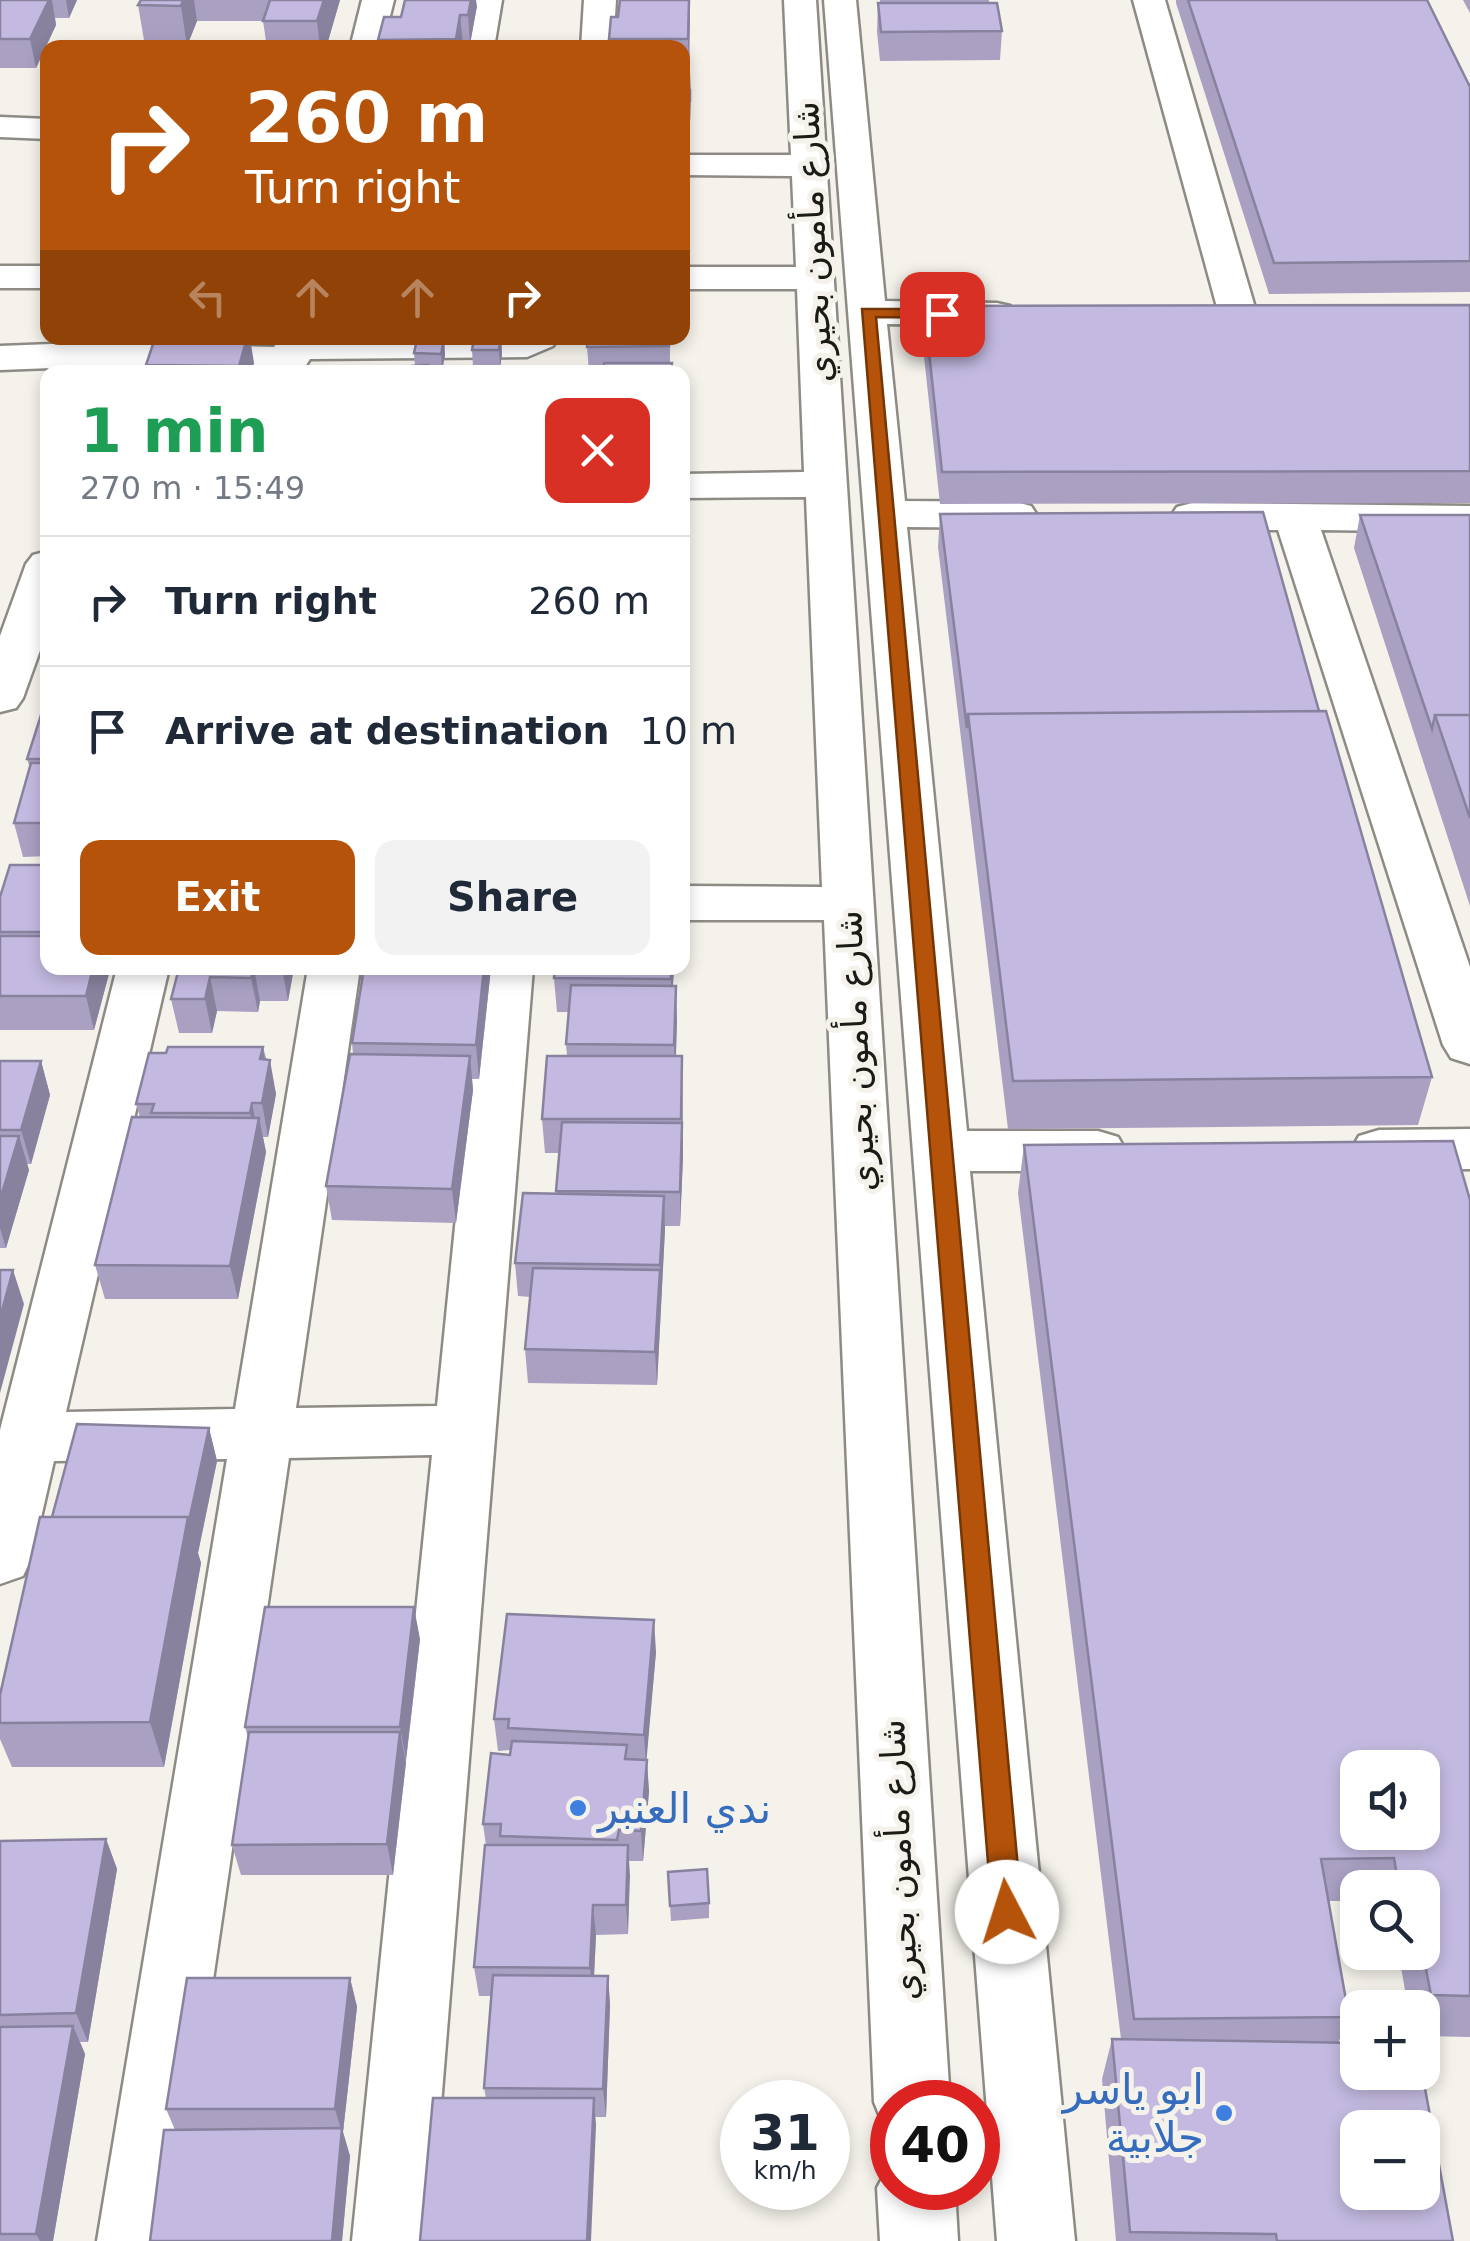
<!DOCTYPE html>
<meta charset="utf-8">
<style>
body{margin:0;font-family:"DejaVu Sans","Noto Sans Arabic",sans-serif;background:#f2f2f3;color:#1f2937;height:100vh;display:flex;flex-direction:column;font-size:38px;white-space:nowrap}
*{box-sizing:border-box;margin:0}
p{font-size:32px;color:#747a83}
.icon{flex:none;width:55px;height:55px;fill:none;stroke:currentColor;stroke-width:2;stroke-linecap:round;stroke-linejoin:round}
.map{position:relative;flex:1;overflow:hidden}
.panel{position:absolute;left:40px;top:365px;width:650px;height:610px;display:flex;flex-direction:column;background:#fff;border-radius:20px;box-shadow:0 5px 15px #0003}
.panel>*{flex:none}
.hud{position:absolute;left:40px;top:40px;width:650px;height:305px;border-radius:20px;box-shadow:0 5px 15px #0003;background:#b45309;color:#fff;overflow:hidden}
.buttons{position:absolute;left:1340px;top:1750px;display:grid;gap:20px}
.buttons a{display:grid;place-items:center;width:100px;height:100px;border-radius:20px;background:#fff;box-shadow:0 5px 15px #0003;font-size:50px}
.speed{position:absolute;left:720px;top:2080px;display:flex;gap:20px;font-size:50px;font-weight:700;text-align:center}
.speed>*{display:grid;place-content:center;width:130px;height:130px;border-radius:50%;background:#fff;box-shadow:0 5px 15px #0003;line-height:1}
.speed small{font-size:25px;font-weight:400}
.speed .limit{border:15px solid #d22;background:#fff;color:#111}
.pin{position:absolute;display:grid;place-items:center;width:85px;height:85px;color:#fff;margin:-42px;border-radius:20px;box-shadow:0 5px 15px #0006}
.me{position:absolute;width:110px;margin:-55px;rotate:355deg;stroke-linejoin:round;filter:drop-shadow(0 0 8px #0008)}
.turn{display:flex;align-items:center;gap:35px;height:210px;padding:0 40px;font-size:45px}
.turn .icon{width:130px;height:130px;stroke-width:2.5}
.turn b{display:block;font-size:70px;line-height:85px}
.lanes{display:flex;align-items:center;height:95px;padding:0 40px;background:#0003;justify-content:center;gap:50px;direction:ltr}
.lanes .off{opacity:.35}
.round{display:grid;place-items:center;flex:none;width:105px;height:105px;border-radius:20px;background:#f2f2f3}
.summary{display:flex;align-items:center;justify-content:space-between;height:170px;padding:0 40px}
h1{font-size:60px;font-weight:700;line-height:75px;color:#1e9e55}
.button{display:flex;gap:20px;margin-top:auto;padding:20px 40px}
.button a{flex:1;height:115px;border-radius:20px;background:#b45309;color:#fff;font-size:40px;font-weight:700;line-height:115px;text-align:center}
.button a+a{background:#f2f2f3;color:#1f2937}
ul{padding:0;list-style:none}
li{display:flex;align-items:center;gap:30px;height:130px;padding:0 40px;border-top:2px solid #e0e1e3}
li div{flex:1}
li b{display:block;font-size:38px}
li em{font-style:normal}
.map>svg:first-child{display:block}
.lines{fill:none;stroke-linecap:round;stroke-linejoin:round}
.minor-casing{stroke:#8d8b84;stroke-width:5}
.minor{fill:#fff;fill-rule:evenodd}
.wall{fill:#a9a0c2}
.shaded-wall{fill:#89829e}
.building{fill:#c4bae1;stroke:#89829e;stroke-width:2.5;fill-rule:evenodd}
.route{fill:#b45309;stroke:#753606;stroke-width:2.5}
.shop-dot{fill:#3f7fe0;stroke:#f4f2ea;stroke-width:4}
.labels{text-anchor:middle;stroke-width:10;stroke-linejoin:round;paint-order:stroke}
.street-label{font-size:35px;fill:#1a1a17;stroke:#f4f2ea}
.near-shop-label{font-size:42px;fill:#366cbe;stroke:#f4f2ea;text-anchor:start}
</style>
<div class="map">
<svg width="1470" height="2241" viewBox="0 0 1470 2241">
<rect width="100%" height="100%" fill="#f4f2ea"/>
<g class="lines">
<defs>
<path id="minor" d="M362,0h32l-12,48h-32z
M470,0h32l-8,48h-32z
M584,0h32l-3,48h-32z
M784,0h32l134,2102h-58v29l-7,-2 -11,-27 -50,-1182h-142v-34l140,1 -16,-390 -124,1v-24l122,-2 -7,-183h-115v-22h114l-4,-91 -110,-1v-20h109z
M824,0h32l29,301 112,2 13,3 6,8 -6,8 -13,3 -110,-1 18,177 111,1 15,4 6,9 -6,9 -15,4 -109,-1 60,604h131l20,6 8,14 -8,14 -20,6h-128l105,1070h-78z
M1133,0h32l93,318 -6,8 -13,3 -13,-3 -6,-8z
M0,117l48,2v20l-48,-2z
M0,266h48v22h-48z
M289,338h269l-5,8 -26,11 -217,2 -5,8 -14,4 -188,-5 -103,4v-24l103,-4 171,5 5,-7z
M1192,503l278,3v26l-149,-2 149,437v97l-19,-6 -8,-13 -165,-515 -86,-1 -15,-4 -6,-9 6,-9z
M48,551v77l-25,70 -7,10 -16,4v-76l26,-72 7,-9z
M117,968h52l-103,444 169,-3 73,-441h52l-64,440 141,-2 44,-438h52l-103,1273h-78l80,-786 -143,3 -114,783h-78l130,-782 -173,2 -22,96 -9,19 -23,8v-154z
M1470,1129v40l-91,1 -20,-6 -8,-14 8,-14 20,-6z
M892,2159v29h63l3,53h-78l-3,-53z"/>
</defs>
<!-- minor casing -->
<use href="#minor" class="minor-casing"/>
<!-- minor -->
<use href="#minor" class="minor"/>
</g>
<!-- wall -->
<path class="wall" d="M0,0h77l-8,18h-14l1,7 -20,43h-36z
M141,0h199l-14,48h-59l-4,-27h-66l-10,25h-42l-7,-41z
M690,0l-1,148h-7v-100h-73v-9l9,-22z
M880,0h109v3l13,28 -2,29 -120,1 -3,-29 1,-29h18h-16z
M1176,0h251l43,87v205l-201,2 -93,-291z
M1463,0h7v13z
M477,6l-7,38h-7l-1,4h-83l-1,-8 23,-23z
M1470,305v198l-530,1 -18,-166 2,-32z
M670,338v25l2,9h-83l-2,-25z
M501,339l1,16 -2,12 -27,-1 -1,-16z
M444,340l1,16 -3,14h-14v2h-17l4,-6 -1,-13z
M254,363l-3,9h-104l-1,-7z
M940,514l379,197 113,366 -14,48 -410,4 -70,-582z
M1360,515h110v391l-116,-358z
M682,696h5l-1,82h-4z
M48,712v144l-25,1 -9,-34 16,-55 -3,-9z
M48,865v103h61l1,2 -16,60h-94v-98z
M179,968h115l-6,33h-28l-2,11 -41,-1 -5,22h-33l-8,-34z
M491,968l-12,111h-7l1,11 -17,133 -124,-3 -6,-34 27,-132 -1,-11z
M555,968h119l-1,18 4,34 -1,36h6l1,101 -3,69h-15l-8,159 -129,-2 -3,-34 6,-52 -13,-1 -3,-33 42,-69 3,-41h-15l-3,-34 25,-63 -1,-12 3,-32h-12l-3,-34z
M263,1047l13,47 -8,43h-5l3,15 -28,147h-133l-10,-34 45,-148 -4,-13z
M0,1061h41l9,34 -19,69h-4l2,6 -23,78h-6z
M1024,1145l446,55v837l-48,-1v-28h-14l-7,-41 -12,1 -2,-16h35v-64h-64v13h-30l21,116 -11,26 115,198h-337l-14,-162 10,-40h9l-103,-846z
M209,1428l8,33 -19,92 3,10 -37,204h-152l-12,-28v-44l52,-178z
M420,1639l-27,236h-152l-9,-30 16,-107 -3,-11z
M656,1652l-10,108 3,31 -6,70h-14l-1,73 -32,1 -2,41h14l2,29 -4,112h-11l1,9 -110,-28 -2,-10 7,-92h-12l-5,-29 12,-122 -3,-21 28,-74 -13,1 -4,-32z
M106,1839l11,30 -29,173h-8l5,12 -32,187h-53v-400z
M668,1872l41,31v15l-38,3z
M350,1978l7,29 -14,125 7,24 -8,85h-192l25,-111 -9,-21z"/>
<!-- shaded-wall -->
<path class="shaded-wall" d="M49,0h3l4,25 -20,43 -6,-29z
M66,0h11l-8,18z
M183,0h11l3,21 -10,25 -6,-40z
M324,0h16l-14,48h-6l-3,-27z
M471,0h5l1,6 -7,38 -2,-29z
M690,0v19l-2,49v-29z
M460,15l3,29 -1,4h-6v-9z
M247,338h3l4,25 -3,9h-11l-1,-6z
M501,339l1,16 -2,12 -1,-17z
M444,340l1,16 -3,14 -1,-16z
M687,696l1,33 -2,49v-34z
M93,968h16l1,2 -16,60 -8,-34z
M254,968l6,33 -2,11 -7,-34z
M282,968h12l-6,33z
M484,968h7l-12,111 -3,-34z
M671,968h3l-3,45z
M210,977l7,34 -5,22 -7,-34z
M676,986l1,34 -2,59 -1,-34z
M263,1047l4,25 3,-12 6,34 -8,43 -6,-34 -2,-44z
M470,1056l3,34 -17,133 -4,-34z
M682,1056l1,101 -3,69v-34z
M41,1061l9,34 -19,69 -10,-34z
M252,1103l5,26 2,-11 7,34 -28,147 -8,-33 25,-128 -5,-25z
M19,1136l10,34 -23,78 -6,-20v-28z
M664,1196l1,34 -8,155 -2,-33z
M13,1270l11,34 -24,89v-75z
M209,1428l8,33 -19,92 3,10 -37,204 -14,-45 38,-205z
M414,1607l6,32 -14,120 -6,-32z
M654,1620l2,32 -10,114 -2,-31z
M400,1732l6,31 -13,112 -6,-31z
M647,1760l2,31 -6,70 -2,-30z
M106,1839l11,30 -29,173 -12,-29z
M628,1845l2,31 -2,58 -2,-29z
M593,1905l3,30 -3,62 -3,-29z
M608,1976l2,29 -4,112 -3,-28z
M350,1978l7,29 -14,125 7,24 -8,85h-10l10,-108 -7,-24z
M73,2026l12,28 -32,187h-13l-4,-7z
M594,2098l2,28 -5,115h-4z"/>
<!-- building -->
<path class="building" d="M0,0h49l-19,39h-30z
M141,0h42l-2,6 -43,-1z
M270,0h54l-7,21h-54z
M405,0h66l-3,15h-8l-4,24 -78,1 6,-23h17z
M620,0h69l-1,39h-79l2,-22h7z
M1188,0h239l43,87v174l-196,2z
M878,3h119l5,28 -121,1z
M491,42h85l-1,6h-85z
M392,43l58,1 -1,4h-59z
M682,54h6l2,48v-12h-8z
M682,90h8l-1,29h-7z
M1470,305v166l-528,1 -18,-166z
M155,338h92l-8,28 -93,-1z
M474,338l27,1 -2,11h-27z
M588,338h81v8l-82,1z
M417,339l27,1 -3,14 -27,-1z
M604,363h68l-1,9h-77l1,-4h9z
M428,365l-1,7h-16l1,-6z
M1263,512l56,199 -351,3 -1,14 -27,-214z
M1360,515h110v200h-35l-3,14z
M682,696h5l-1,48h-4z
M1326,711l106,366 -419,4 -45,-367z
M42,712h6v47h-21z
M1435,715h35v103z
M31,763h17v60h-34z
M10,865h38v67h-48v-35z
M0,936h48v32h45l-7,28h-86z
M179,968h75l-3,10 -41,-1 -5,22h-34z
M364,968h120l-8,77 -124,-2z
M555,968h116v11l-117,-1z
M571,985l105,1 -2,59 -108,-1z
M168,1047h95l-3,12 10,1 -8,43h-10l-2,10h-99l3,-9h-18l13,-51h17z
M350,1054l120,2 -18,133 -126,-3z
M547,1056h135l-1,63h-139z
M0,1061h41l-20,69h-21z
M132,1117l127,1 -29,148 -135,-1z
M562,1122l120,1 -2,69 -124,-1z
M0,1136h19l-19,64z
M1453,1141l17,59v796l-39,-1 -9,-46v-61h-23l-5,-30 -73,1 28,158 -215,2 -110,-874zM1358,1768h64v64h-64z
M523,1193l141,3 -4,69 -145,-2z
M533,1268l127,2 -5,82 -130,-3z
M0,1270h13l-13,48z
M77,1424l132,4 -20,93 -1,-4h-136z
M40,1517h148l-38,205 -150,1v-28z
M265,1607h149l-14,120h-155z
M507,1614l147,6 -10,115 -136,-7 1,-9h-15z
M249,1732h151l-13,112 -155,1z
M512,1741l115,4 -2,14 22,1 -6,71 -22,-1 -2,10 -117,-4 1,-12h-18l8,-71 19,2z
M106,1839l-30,174 -76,2v-174z
M485,1845h143l-2,60h-33l-3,63 -116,-1z
M707,1869l2,34 -39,3 -2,-34z
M493,1975l115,1 -5,113 -119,-1z
M187,1978h163l-15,131h-169z
M73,2026l-37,208h-36v-207z
M1112,2039l246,4v29h64l31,169h-176l-1,-7 -146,-2zM1358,2128h64v64h-64z
M433,2098h161l-7,143h-167z
M342,2128l-10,113h-182l14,-111z"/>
<!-- route -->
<path class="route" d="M862,309h80l8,5 -8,4 -66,-1 146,1595 -5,10 -10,4 -11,-4 -4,-10z"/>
<!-- markers -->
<g class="shop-dot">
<circle cx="578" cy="1808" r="10"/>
<circle cx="1224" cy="2113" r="10"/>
</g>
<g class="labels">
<!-- street labels -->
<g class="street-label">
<text transform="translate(813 242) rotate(-93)" y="12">شارع مأمون بحيري</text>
<text transform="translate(856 1051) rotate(-93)" y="12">شارع مأمون بحيري</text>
<text transform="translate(899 1860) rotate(-93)" y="12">شارع مأمون بحيري</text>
</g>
<!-- near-shop labels -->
<g class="near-shop-label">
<text x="598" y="1823">ندي العنبر</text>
<text x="1204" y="2104" text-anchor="end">ابو ياسر<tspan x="1204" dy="48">جلابية</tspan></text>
</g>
</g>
</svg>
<div class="buttons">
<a><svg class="icon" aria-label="sound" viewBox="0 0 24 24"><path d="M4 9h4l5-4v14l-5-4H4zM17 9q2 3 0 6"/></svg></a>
<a><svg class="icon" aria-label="search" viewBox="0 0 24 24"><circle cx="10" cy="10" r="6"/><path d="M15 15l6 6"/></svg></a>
<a>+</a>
<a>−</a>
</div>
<div class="speed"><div>31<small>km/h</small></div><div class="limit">40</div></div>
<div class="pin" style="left:942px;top:314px;background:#d93025"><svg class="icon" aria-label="arrive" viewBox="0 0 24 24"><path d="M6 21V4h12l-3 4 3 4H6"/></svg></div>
<svg class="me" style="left:1007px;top:1912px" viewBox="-20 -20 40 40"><circle r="19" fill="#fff"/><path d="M0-13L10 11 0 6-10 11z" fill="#b45309"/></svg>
<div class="hud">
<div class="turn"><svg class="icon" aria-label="right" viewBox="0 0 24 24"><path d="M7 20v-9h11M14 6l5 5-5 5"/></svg><div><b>260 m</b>Turn right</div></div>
<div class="lanes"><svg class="icon off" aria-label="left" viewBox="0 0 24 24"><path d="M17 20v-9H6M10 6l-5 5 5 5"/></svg><svg class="icon off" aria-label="ahead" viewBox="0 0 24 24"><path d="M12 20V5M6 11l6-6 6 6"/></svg><svg class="icon off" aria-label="ahead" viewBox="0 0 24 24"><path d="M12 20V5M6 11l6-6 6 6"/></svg><svg class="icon" aria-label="right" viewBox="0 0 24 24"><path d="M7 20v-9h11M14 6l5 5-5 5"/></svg></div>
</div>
<section class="panel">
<div class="summary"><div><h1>1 min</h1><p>270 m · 15:49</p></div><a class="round" style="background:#d93025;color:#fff"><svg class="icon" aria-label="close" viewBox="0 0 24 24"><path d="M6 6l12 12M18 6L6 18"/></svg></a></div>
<ul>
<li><svg class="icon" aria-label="right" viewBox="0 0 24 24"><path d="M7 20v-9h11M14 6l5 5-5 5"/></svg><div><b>Turn right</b></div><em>260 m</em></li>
<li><svg class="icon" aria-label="arrive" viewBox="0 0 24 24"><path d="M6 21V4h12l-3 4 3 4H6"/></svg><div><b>Arrive at destination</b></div><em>10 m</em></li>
</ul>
<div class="button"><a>Exit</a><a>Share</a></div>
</section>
</div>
